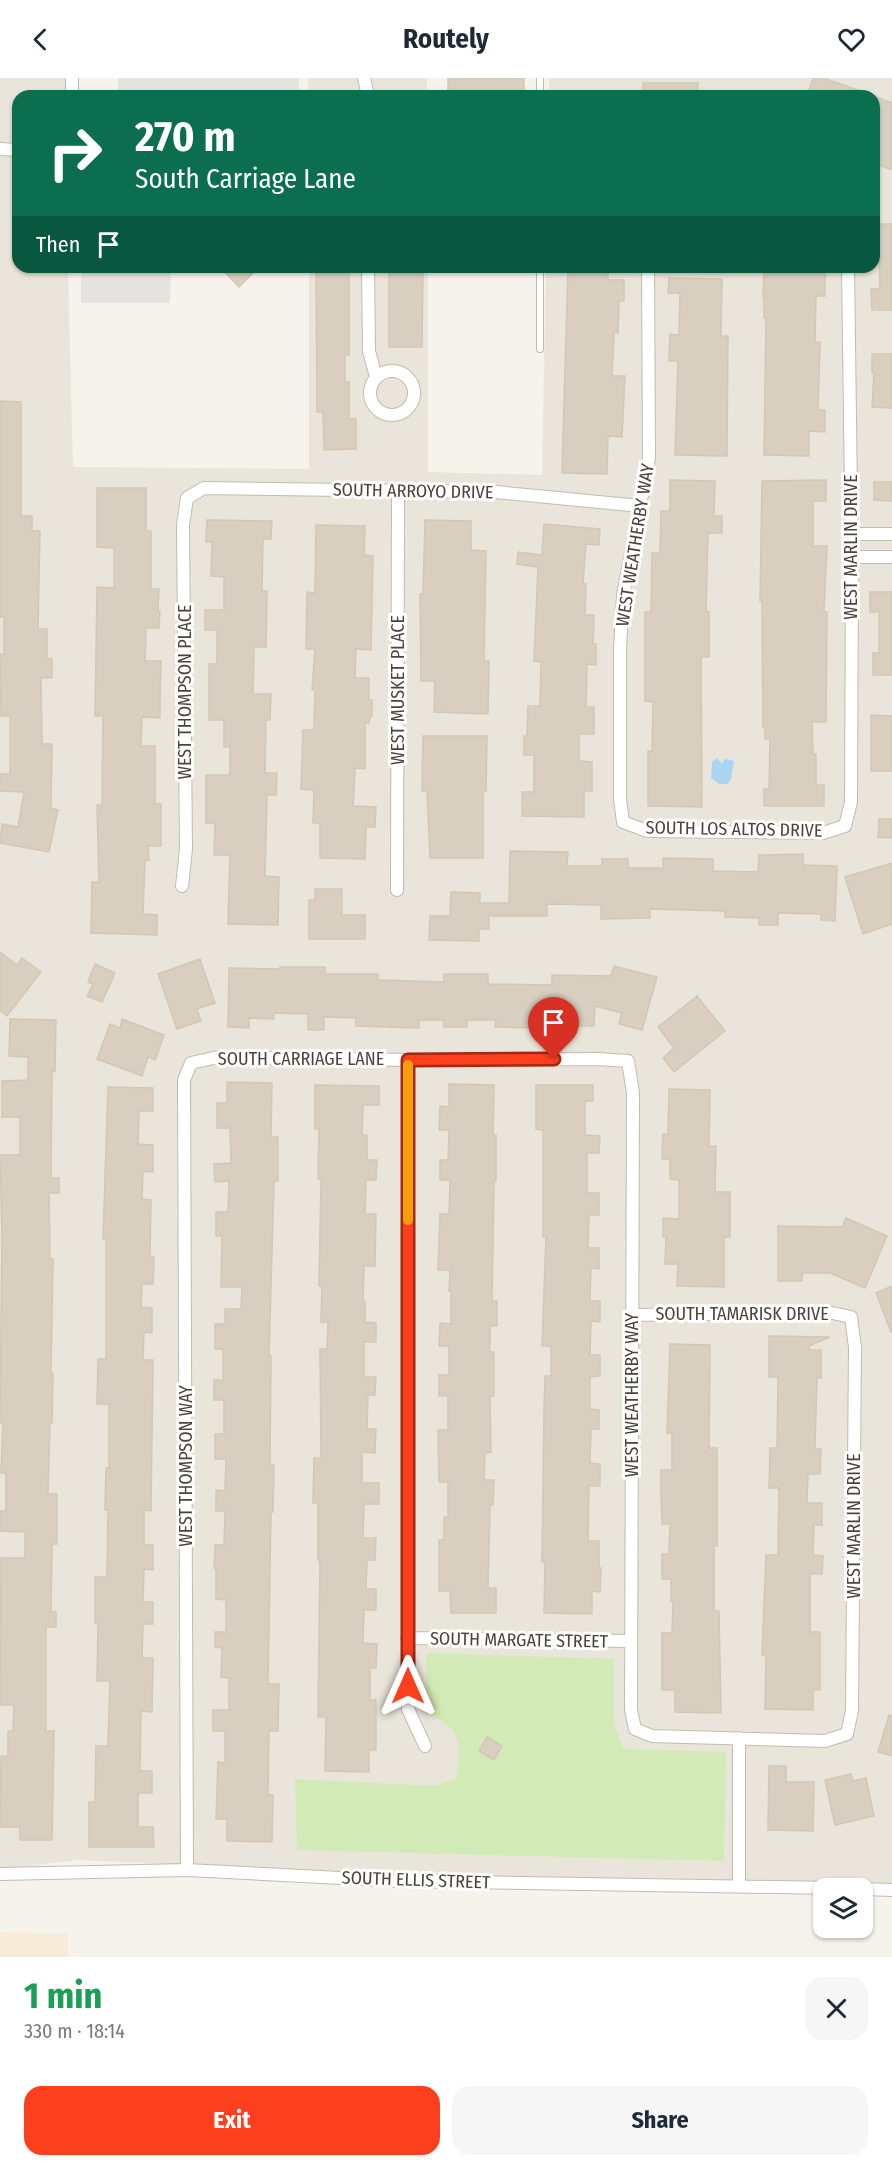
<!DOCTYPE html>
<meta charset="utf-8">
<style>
body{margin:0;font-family:"Fira Sans Condensed",sans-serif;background:#f6f6f7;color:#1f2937;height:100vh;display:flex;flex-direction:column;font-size:22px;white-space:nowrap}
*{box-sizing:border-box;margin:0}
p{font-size:20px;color:#747a83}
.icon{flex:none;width:33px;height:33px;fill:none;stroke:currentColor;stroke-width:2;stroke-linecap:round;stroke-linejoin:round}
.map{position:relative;height:1879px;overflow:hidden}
.panel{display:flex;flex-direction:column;background:#fff;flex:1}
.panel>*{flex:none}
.top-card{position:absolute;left:12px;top:12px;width:868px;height:183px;border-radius:18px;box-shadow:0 2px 4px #0004;background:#0b6e4f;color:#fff;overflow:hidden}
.fabs{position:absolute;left:813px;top:1800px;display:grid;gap:12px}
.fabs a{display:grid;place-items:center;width:60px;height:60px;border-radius:12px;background:#fff;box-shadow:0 2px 4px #0004;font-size:30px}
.pin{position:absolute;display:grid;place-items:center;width:51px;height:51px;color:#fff;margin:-62px -26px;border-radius:50% 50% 50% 0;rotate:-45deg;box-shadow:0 0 6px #0007}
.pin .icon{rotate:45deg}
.me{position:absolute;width:66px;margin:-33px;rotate:0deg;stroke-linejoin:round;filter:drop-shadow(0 0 4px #0008)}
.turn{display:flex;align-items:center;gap:21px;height:126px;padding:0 24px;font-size:27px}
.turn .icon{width:78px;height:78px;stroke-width:2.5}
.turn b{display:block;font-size:42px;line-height:51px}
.then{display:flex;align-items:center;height:57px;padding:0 24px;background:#0003;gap:12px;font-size:22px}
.round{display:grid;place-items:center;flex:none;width:63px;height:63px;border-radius:18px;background:#f6f6f7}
.summary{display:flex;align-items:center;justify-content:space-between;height:102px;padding:0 24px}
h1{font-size:36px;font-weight:700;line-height:45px;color:#1e9e55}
.button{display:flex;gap:12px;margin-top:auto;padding:12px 24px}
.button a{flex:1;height:69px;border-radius:18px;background:#fc3f1d;color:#fff;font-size:24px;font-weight:700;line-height:69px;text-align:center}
.button a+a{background:#f6f6f7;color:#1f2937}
header{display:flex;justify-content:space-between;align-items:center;height:78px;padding:0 24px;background:#fff;font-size:27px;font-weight:700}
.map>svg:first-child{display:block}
.residential{fill:#eae5da}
.commercial{fill:#f7ead8}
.green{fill:#d2eab5}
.parking{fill:#e5e3e0}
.water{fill:#a9d4f2}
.building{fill:#d8cfc1;stroke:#d3c7b4;stroke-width:1.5}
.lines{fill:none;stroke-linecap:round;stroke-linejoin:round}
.service-casing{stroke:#c2bbae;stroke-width:8}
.minor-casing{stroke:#c2bbae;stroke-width:14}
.service{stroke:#fff;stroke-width:6}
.minor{stroke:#fff;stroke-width:12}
.route-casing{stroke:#a42913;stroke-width:15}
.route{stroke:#fc3f1d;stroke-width:10}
.slow{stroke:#f59e0b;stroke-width:10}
.labels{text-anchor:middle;stroke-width:6;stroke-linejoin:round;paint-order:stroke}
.street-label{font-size:18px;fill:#4b4439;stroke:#fff}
</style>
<header><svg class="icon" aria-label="back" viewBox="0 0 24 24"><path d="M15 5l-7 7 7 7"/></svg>Routely<svg class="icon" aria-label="heart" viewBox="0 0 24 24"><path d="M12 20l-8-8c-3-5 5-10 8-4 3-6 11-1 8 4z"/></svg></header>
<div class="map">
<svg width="892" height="1879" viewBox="0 0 892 1879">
<rect width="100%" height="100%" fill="#f6f3ec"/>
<!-- residential -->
<path class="residential" d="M0,0h72v18h-54v171h50l5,200 236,2v-202h119v205l114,3 4,-208h328v-171h-325v-18h343v1812l-256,-6 -559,-24 -77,10z
M308,0h119v18h-119z"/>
<!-- commercial -->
<path class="commercial" d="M0,1854l68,2v23h-68z"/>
<!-- green -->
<path class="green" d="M426,1575l188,6v64l9,26 103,3 -2,109 -427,-11 -2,-71 140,7 21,-7c5,-36 7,-51 -30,-66z"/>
<!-- parking -->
<path class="parking" d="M118,0h181v18h-181z
M81,189h90l-1,36h-89z"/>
<!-- water -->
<path class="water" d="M717,680l5,6 3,-5 9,2 -3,18 -4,5h-8l-8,-6 1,-16z"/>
<!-- building -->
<path class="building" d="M448,0h76v18h-76z
M813,0h10l47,16v2h-63z
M643,5h55v13h-55z
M874,18l18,7v67l-18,-7z
M874,146h18v86h-20l-1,-21h9l-1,-43h-5z
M220,189h39l-20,20z
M389,189h34l-1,80h-33z
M568,189h40v13h16v21h-5l-1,32h-4l-2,43h13l-3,61 -14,-1 -1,38 -45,-1z
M764,191l61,1v26h-9l-1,46h5l-2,68h7v22l-16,-1v25l-45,-1 2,-137h-2v-21h-1z
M316,192h33v85h-4v27h4v37h7v30l-32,1 -1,-38h-6z
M669,200l53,1 -1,57h7l-1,120 -52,-1 3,-94h-9l1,-27 9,1 1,-42h-12z
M872,276h20v54l-20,-1 2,-34h-2z
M0,323l21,1v114h11v15h8l-2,98h9v30h5v19h-11l1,66h10l-1,64 7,2 -9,42 -49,-9 2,-19 16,3 6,-35 -24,-1v-17h10v-58h-9l-1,-62h4v-37h-4z
M670,402l45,1 -1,35h8v17h-14l-2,79h3v45h-8l1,150 -54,-1v-55h4l1,-49 -8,-1v-89h6l1,-59h8l1,-42h9z
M826,402v21h-13v45h14l-3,66h3l-1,110h-14l1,32h3v31h8v21h-60v-17h5l1,-50h-5v-12h-2l-1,-126h-2l2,-120z
M874,404h18v19l-18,-1z
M97,410h49v43h5v58h8l-1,22h2l-1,17h-13l-1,33h16l-1,36v21l-18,-1 -1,29h14v58h6v42h-13l1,14 -4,1 -2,53 14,1v20l-66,-2 1,-51h7l-2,-77h5l1,-89h-8l2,-129 17,1v-40l-17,-1z
M207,442l65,1 -1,18h-8l-1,52h5l-1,56h-12l-1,47h18l-1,26h-4l-1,53h12l-1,22h-9l-2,81 14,1 -1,48 -50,-1 2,-69h-16l1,-32h-9v-48h24v-28h-6v-27h-15v-56h8v-34h-12v-20h19v-33l-13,-1 1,-34h-6z
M425,442l46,1v29l15,1 -2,110h5l-1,53 -54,-2 1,-31h-14l-1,-87h3z
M544,446l56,5 -1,16 -13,-1 -3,40h3l-1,31h9l-1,29h3v21l-9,-1 -1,43h8v27h-15v27l13,1v29h-8v26l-62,-1v-24h12v-37h-10v-19h3l1,-30h12l1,-44 -7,-1 4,-94 -21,-3 1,-12 24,3z
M316,447l49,1 -1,29 9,1 -2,94 -15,-1 -1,29h14v22h3v16h-2l-1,7h-4v46l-10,-1 -2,38 23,1 -1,20h-9l-1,32 -45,-1v-35h-7l1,-33 -13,-1 2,-59h11l1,-40h-3l3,-41h-9l1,-57 8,1z
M870,514h22v83h-19v-22h6v-41h-9z
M871,637l21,1v55h-21z
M423,658h64l-1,55h-3v67h-53l-3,-67h-5z
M879,741h13v19l-14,-1z
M510,773l58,1 -1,14h35v-7h26v9h35v-10l50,1v12l45,1 1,-17 44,-1v11l34,1 -2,55 -14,-1v-6l-43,-1v12h-19v-7l-34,-1v-6l-75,-2v9l-49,1v-14l-54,-1v12h-58v13h-10v12l-50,-1 1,-24h20l1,-24 29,1v10h29z
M892,785v61l-29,10 -18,-57z
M315,811h27v26h23v24h-56v-39h6z
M0,874l17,13 5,-7 19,14 -34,44 -7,-6z
M200,881l15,44 -18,6 4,12 -24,8 -19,-55z
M95,886l20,9 -13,29 -15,-6 6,-12 -5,-2z
M614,888l43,11 -15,53 -23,-6 3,-11 -27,-7 -1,20h-22v-10h-33l-1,12 -43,-1 1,-7h-29v7h-23v-7h-25v8l-63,-2v-8l-32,-1v13h-16v-16l-34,-1v6l-25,-1v10l-21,-1 1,-59 51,1v-2h45v7h53v6l66,2v-8h44v10l64,1v-10l59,1z
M697,918l28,35 -51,41 -11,-14 11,-10 -16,-21z
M10,941l46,1 -1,51 -3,-1 -1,108h8v15h-10l1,66h3l-2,115h2l-1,49h-2l-2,71h9v50h-5l-1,68h5v15h-10v104h8l-2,109h-32v-13h-20l1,-71h7v-25h5l1,-26h-14l1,-147h24v-26l-25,-1v-20h6v-38h-5l2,-50h-3l2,-188 -2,-80h20v-38h-18v-36l26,-1v-23l-19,-1z
M122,941l42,16 -9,25 -7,-3 -6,19 -45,-17 13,-35 10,4z
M227,1004l45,1 -1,54h7v44h-4l-5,175h2l-1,109h4l-1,47h-2l-3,172h11l-1,47h-9l-1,64h5l-1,47 -45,-1v-22h-11l2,-57 7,1v-32h-12v-21h16v-32l-8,-1 1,-29 -7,-1v-15h11v-32l-10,-1v-31h-2l1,-23h9l1,-34h-9v-21l9,1 1,-32h-11v-25h9v-34h-10v-20h9v-31h-8v-25h10v-15h16l1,-22h-21l1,-51h-6v-24h12l1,-31 -14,1 -1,-18 17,-1 -1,-35h-13v-25h10z
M449,1006l45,1 -1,50h3v46h-2l-2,120h5v25h-7v26h4v44h-4l1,56 -6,1 -1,27h10l-1,25h-3l-2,83h8v25h-45l-1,-22h-11v-51h5v-23h4v-35h-9l-1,-52h10v-34h-9v-21h10v-29h-10l1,-23 11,1v-33h-2l1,-21h-12l2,-56h9l1,-34h-10v-20h8l1,-30h-10l1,-24 9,1z
M315,1007l64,1v19h-16l-1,30h5v25h10l-1,20h-10l-1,34h11l-1,52h-11l-1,36h2v20l11,1v19h-12v35h12l-1,18h-7l-1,34h9l-1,24 -13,-1v31h17v21h-15l-1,34h13l-1,22h-8l-1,29h10v21h-12l-1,33 14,1 -1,24h-6v32h6v50h-7v22l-44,-1 1,-54h-8l2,-157h-2v-57h-5l1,-45h7l-1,-109h7l1,-27h-7l1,-35 -3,-1 2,-107h-3l1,-50h-4z
M536,1007h57v16h-8v34l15,1 -1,17h-12v40h12v22h-10l-1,33h11v21l-8,-1 -1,33h10v21l-9,-1 -1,34h10v21l-10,1v32l9,1v19h-8l-1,34 10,1v22h-11l-1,55h11v27h2l-1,24 -8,-1v23l-48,-1 1,-51h-3l2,-153 1,-33h6v-30h-9l4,-109h-3v-107l-7,-1z
M108,1009l45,1v23h-14l-1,33 15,1v27l-10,-1 -1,28 9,1 -1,57h4l-1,27h-11l-1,23 11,1v25l-8,-1 -1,28h10l-2,151 -7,-1v35h9v25l-9,-1 -1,33h10v22h-10l-1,34h11l-1,54 -11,-1 -1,60h12v22h-14v34h15l1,20h-65v-45h6l1,-56h12l2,-65h-13l1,-58h-3v-46h12l1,-67h-3l1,-42h3v-64h-12l1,-45h8v-120h-3z
M669,1011l41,1 -1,56h7l-1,46h15v45h-6v50l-47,-1 1,-22h-13l1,-27h-3v-19l16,1v-39l-9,-1v-20h-8l1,-25h5z
M846,1140l41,18 -22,52 -35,-15h-28v8h-24v-55l64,1z
M892,1208v46h-1l-15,-39z
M769,1258l61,1 -21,9v4h12v28l-4,-1 -2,72h6l-1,25h-12l-1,29h15v22h-8l-1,30 10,1 -1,18h-12v58h10v58h-7v20l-48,-1 1,-54h-4l4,-100h12l1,-67h-10l1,-40h7l1,-71h-9z
M670,1266l40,1 -1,103h8v98h-3v65h5l2,102 -46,-1v-22h-13v-57h10l1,-32h-2v-22h-9v-25h7l1,-30h-8l-1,-31v-23h11v-37h-5z
M889,1637l3,1v40l-14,-4z
M487,1659l15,9 -8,14 -15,-9z
M769,1688h17v16h28l-1,49 -45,-1z
M851,1696l2,7 13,-3 8,38 -39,9 -10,-45z"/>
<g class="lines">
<defs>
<path id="service" d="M540,18v-18
M540,271v-82"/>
<path id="minor" d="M364,0l4,18
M72,18v-18
M0,71l18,1
M368,189l1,84 7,26
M648,189l1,191 -26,137 -3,54v150l3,23 24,9 176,2 22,-7 6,-24 1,-234 -4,-301
M370 315a22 22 0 1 1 44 0a22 22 0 1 1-44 0Z
M851,456h41
M852,479h40
M182,808l4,-37 -3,-324 4,-27 17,-10 292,4 144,14
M397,812l1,-400
M408,982v649l17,37
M407,1560l224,3
M187,1792l-3,-790 7,-17 27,-6 190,3 190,-1 30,2 5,32 -2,617 4,19 17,7 173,5 22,-7 5,-23 3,-364 -4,-30 -23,-5 -196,3
M0,1796l187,-4 210,11 435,7
M739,1808v-148
M862,1811l30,1"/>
</defs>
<!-- service casing -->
<use href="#service" class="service-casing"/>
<!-- minor casing -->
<use href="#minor" class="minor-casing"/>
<!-- service -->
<use href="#service" class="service"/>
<!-- minor -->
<use href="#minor" class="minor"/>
</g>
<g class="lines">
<defs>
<path id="route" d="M408,1608v-626l146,-1"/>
</defs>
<!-- route casing -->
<use href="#route" class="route-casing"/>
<!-- route -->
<use href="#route" class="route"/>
<!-- slow -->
<path class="slow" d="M408,1142v-155"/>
</g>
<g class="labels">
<!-- street labels -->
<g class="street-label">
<text transform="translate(413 413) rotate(1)" y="6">SOUTH ARROYO DRIVE</text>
<text transform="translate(635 467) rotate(-81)" y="6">WEST WEATHERBY WAY</text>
<text transform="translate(851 469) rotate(-90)" y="6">WEST MARLIN DRIVE</text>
<text transform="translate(398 612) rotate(-90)" y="6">WEST MUSKET PLACE</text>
<text transform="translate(185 614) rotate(-90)" y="6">WEST THOMPSON PLACE</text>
<text transform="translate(734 751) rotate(1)" y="6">SOUTH LOS ALTOS DRIVE</text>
<text x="301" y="987">SOUTH CARRIAGE LANE</text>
<text x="742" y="1242">SOUTH TAMARISK DRIVE</text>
<text transform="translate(632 1317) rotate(-90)" y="6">WEST WEATHERBY WAY</text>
<text transform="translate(186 1388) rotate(-90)" y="6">WEST THOMPSON WAY</text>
<text transform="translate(854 1448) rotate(-90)" y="6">WEST MARLIN DRIVE</text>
<text transform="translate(519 1562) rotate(1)" y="6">SOUTH MARGATE STREET</text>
<text transform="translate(416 1802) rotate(2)" y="6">SOUTH ELLIS STREET</text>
</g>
</g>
</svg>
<div class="fabs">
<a><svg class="icon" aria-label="layers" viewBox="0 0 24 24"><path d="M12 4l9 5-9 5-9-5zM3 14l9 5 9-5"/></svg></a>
</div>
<div class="pin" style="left:554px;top:981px;background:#d93025"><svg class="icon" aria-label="arrive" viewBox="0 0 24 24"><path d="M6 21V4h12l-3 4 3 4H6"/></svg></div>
<svg class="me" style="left:408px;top:1608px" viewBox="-20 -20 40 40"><path d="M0-17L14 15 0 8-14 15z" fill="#fc3f1d" stroke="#fff" stroke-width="4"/></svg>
<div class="top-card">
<div class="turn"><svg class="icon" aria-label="right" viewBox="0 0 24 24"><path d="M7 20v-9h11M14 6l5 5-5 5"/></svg><div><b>270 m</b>South Carriage Lane</div></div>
<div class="then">Then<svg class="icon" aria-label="arrive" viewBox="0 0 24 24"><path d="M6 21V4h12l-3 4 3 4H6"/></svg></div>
</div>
</div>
<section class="panel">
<div class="summary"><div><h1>1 min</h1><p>330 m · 18:14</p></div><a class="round"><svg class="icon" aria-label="close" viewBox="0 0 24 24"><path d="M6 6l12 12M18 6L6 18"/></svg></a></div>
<div class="button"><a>Exit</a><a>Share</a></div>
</section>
